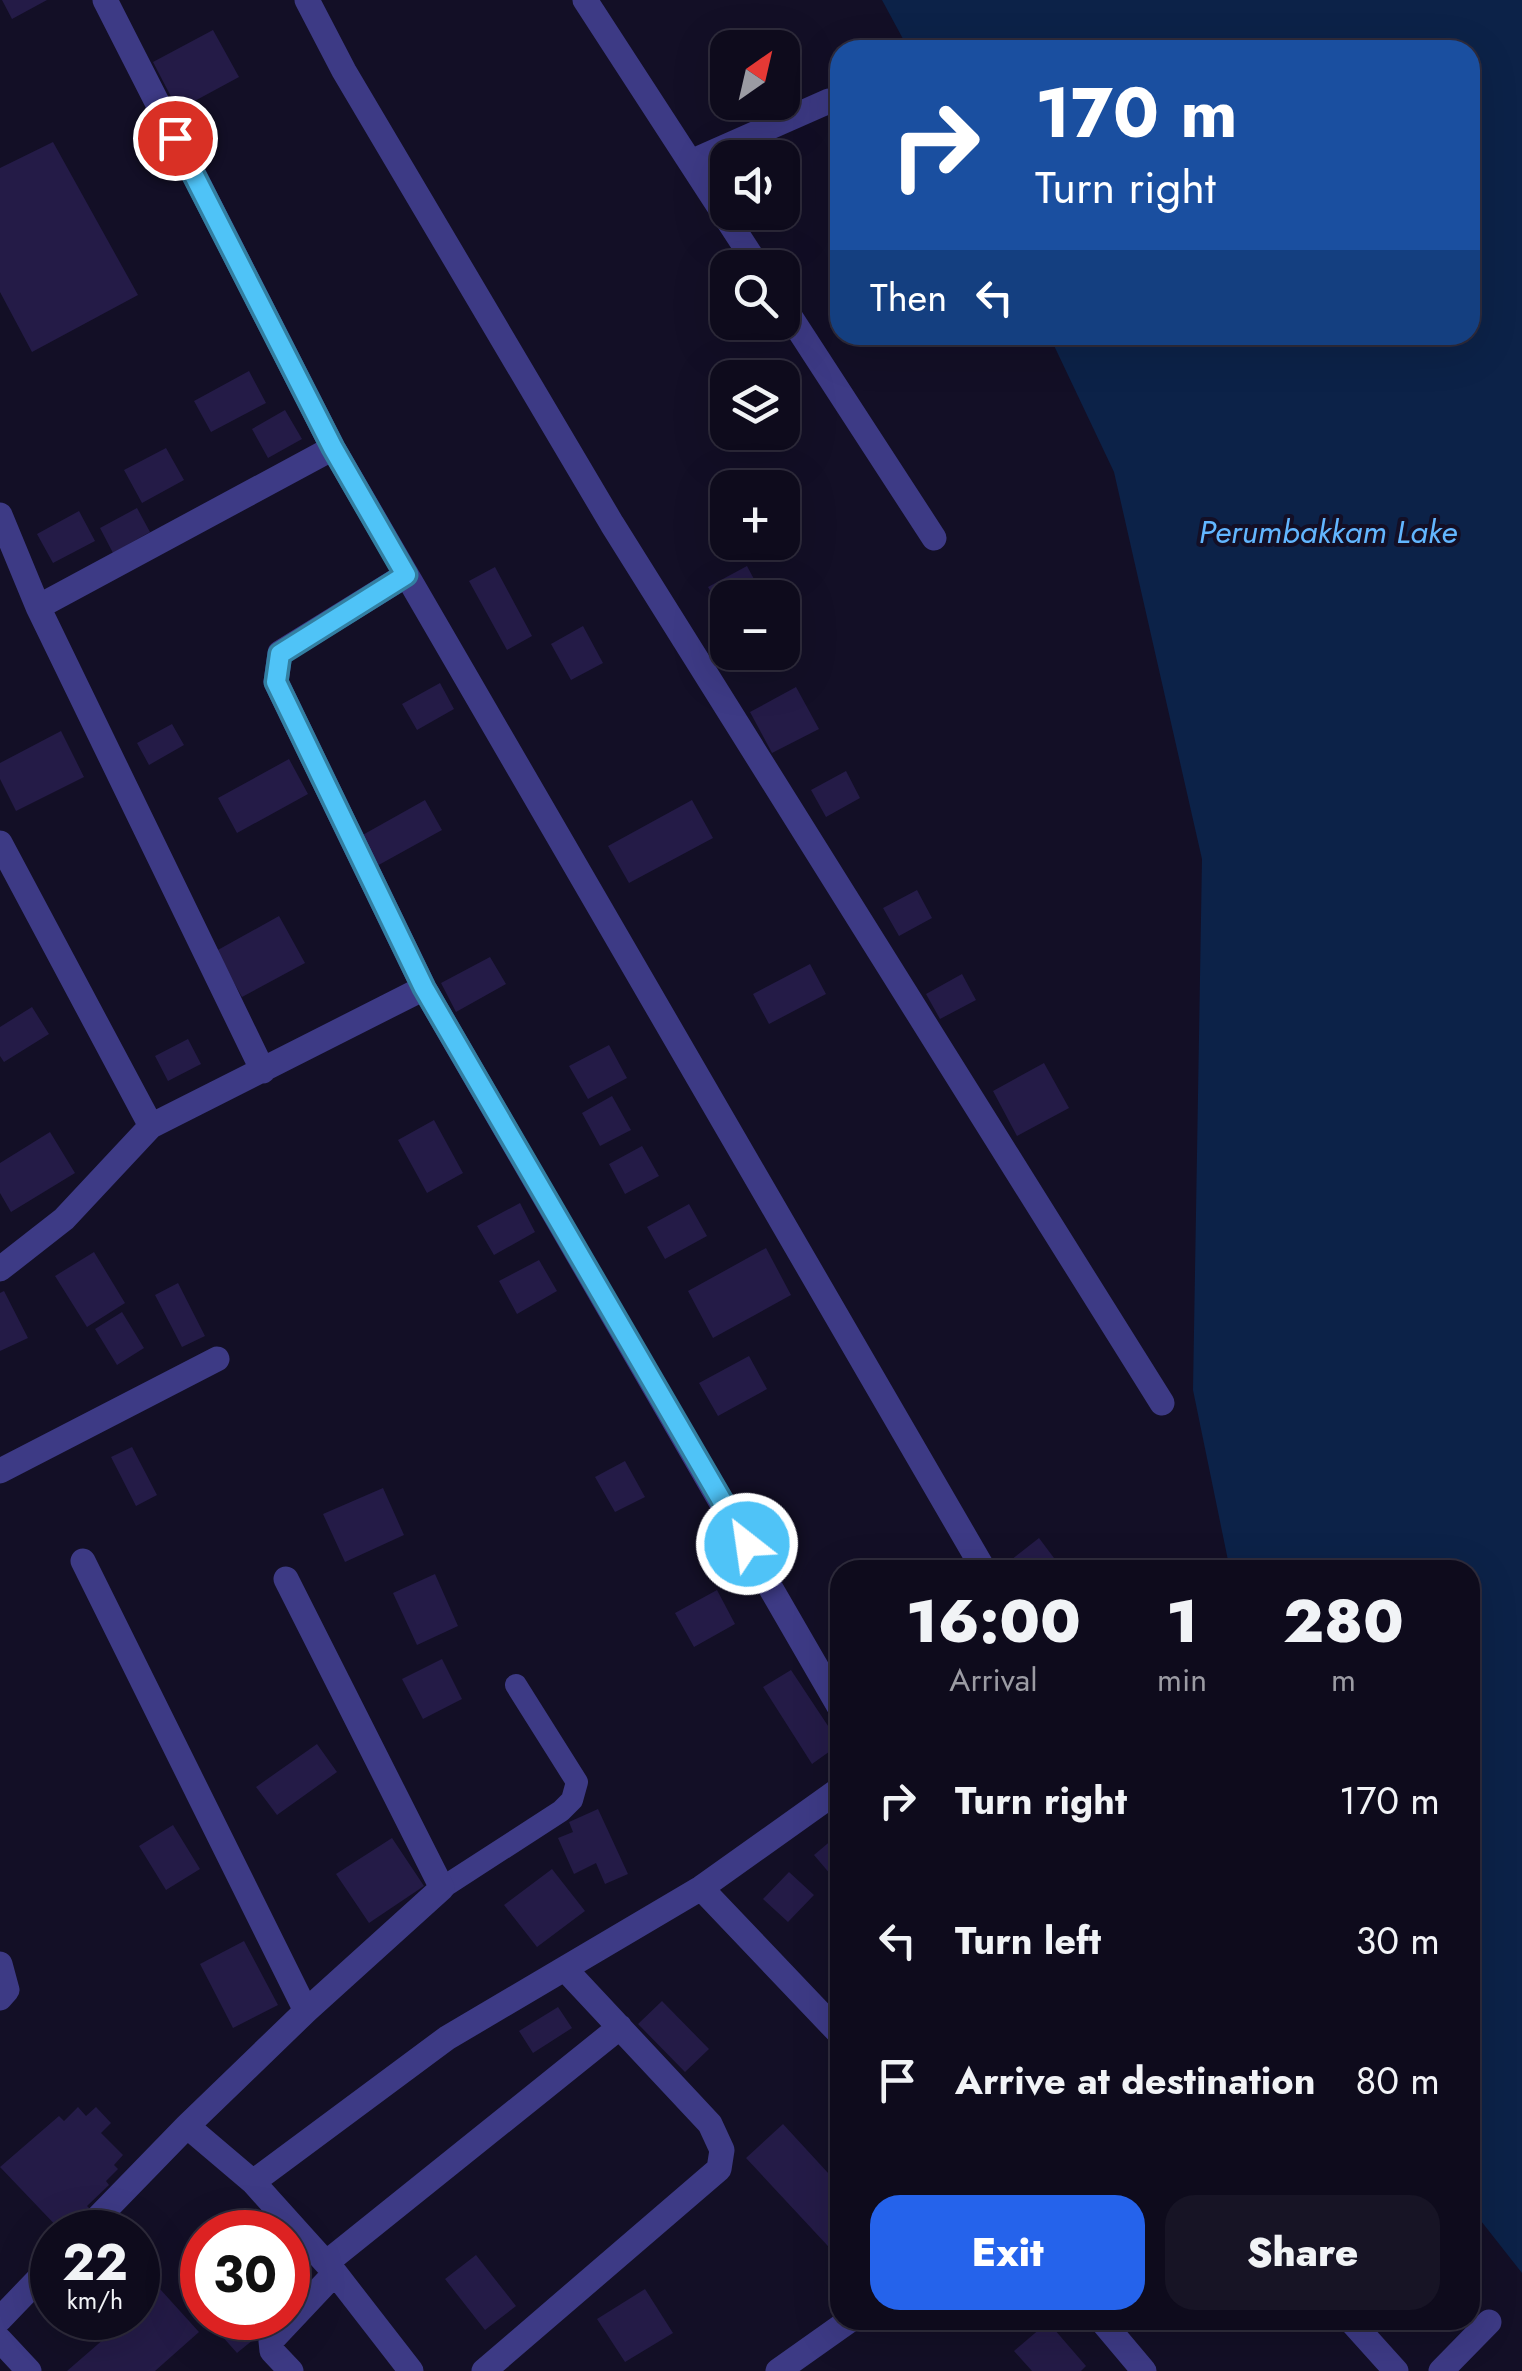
<!DOCTYPE html>
<meta charset="utf-8">
<style>
body{margin:0;font-family:Jost,sans-serif;background:#171425;color:#f1f3f6;height:100vh;display:flex;flex-direction:column;font-size:38px;white-space:nowrap}
*{box-sizing:border-box;margin:0}
p{font-size:32px;color:#9b9ba3}
.icon{flex:none;width:55px;height:55px;fill:none;stroke:currentColor;stroke-width:2;stroke-linecap:round;stroke-linejoin:round}
.map{position:relative;flex:1;overflow:hidden}
.drawer{position:absolute;left:830px;top:1560px;width:650px;height:770px;display:flex;flex-direction:column;background:#0e0b1c;border-radius:30px;box-shadow:0 10px 40px #0002,0 0 0 2px #2e2b3b}
.drawer>*{flex:none}
.guide{position:absolute;left:830px;top:40px;width:650px;height:305px;border-radius:30px;box-shadow:0 10px 40px #0002,0 0 0 2px #2e2b3b;background:#1a4fa0;color:#fff;overflow:hidden}
.needle{width:65px;rotate:34deg}
.tools{position:absolute;left:710px;top:30px;display:grid;gap:20px}
.tools a{display:grid;place-items:center;width:90px;height:90px;border-radius:20px;background:#0e0b1c;box-shadow:0 10px 40px #0002,0 0 0 2px #2e2b3b;font-size:50px}
.speed{position:absolute;left:30px;top:2210px;display:flex;gap:20px;font-size:50px;font-weight:700;text-align:center}
.speed>*{display:grid;place-content:center;width:130px;height:130px;border-radius:50%;background:#0e0b1c;box-shadow:0 10px 40px #0002,0 0 0 2px #2e2b3b;line-height:1}
.speed small{font-size:25px;font-weight:400}
.speed .limit{border:15px solid #d22;background:#fff;color:#111}
.pin{position:absolute;display:grid;place-items:center;width:85px;height:85px;color:#fff;margin:-42px;border:5px solid #fff;border-radius:50%;box-shadow:0 2px 10px #0007}
.me{position:absolute;width:110px;margin:-55px;rotate:330deg;stroke-linejoin:round;filter:drop-shadow(0 0 8px #0008)}
.turn{display:flex;align-items:center;gap:35px;height:210px;padding:0 40px;font-size:45px}
.turn .icon{width:130px;height:130px;stroke-width:2.5}
.turn b{display:block;font-size:70px;line-height:85px}
.then{display:flex;align-items:center;height:95px;padding:0 40px;background:#0003;gap:20px;font-size:38px}
.eta{display:flex;justify-content:space-evenly;align-items:center;height:170px;text-align:center}
.eta b{font-size:60px;font-weight:800;line-height:70px}
.primary-button{display:flex;gap:20px;margin-top:auto;padding:20px 40px}
.primary-button a{flex:1;height:115px;border-radius:30px;background:#2563eb;color:#fff;font-size:40px;font-weight:800;line-height:115px;text-align:center}
.primary-button a+a{background:#171425;color:#f1f3f6}
ul{padding:0;list-style:none}
li{display:flex;align-items:center;gap:30px;height:140px;padding:0 40px}
li div{flex:1}
li b{display:block;font-size:38px}
li em{font-style:normal}
.map>svg:first-child{display:block}
.water{fill:#0c2248}
.building{fill:#241b47}
.lines{fill:none;stroke-linecap:round;stroke-linejoin:round}
.lane{stroke:#3d3a85;stroke-width:22}
.street{stroke:#3d3a85;stroke-width:25}
.route-casing{stroke:#337fa1;stroke-width:25}
.route{stroke:#4fc3f7;stroke-width:18}
.labels{text-anchor:middle;stroke-width:8;stroke-linejoin:round;paint-order:stroke}
.water-label{font-size:32px;font-style:italic;fill:#62b6ff;stroke:#130f26}
</style>
<div class="map">
<svg width="1522" height="2371" viewBox="0 0 1522 2371">
<rect width="100%" height="100%" fill="#130f26"/>
<!-- water -->
<path class="water" d="M882,0h640v2273l-52,-66v-637h-240l-37,-180 9,-531 -88,-387 -65,-137h421v-285h-561z"/>
<!-- building -->
<path class="building" d="M2,0h45l-35,19z
M213,30l26,47 -61,33 -25,-48z
M53,142l85,153 -106,57 -32,-60v-124z
M249,371l17,32 -55,29 -17,-31z
M285,410l17,29 -34,19 -16,-29z
M166,448l18,32 -42,23 -18,-33z
M137,508l13,24 -37,21 -13,-25z
M79,511l16,30 -42,22 -16,-29z
M747,566l17,32h-36v23l-20,-34z
M495,567l37,69 -25,14 -38,-69z
M583,626l20,37 -32,17 -20,-36z
M440,683l14,26 -37,21 -15,-26z
M796,687l23,42 -47,24 -22,-41z
M172,724l12,21 -35,20 -12,-22z
M61,731l23,46 -68,34 -16,-32v-16z
M289,759l19,35 -71,39 -19,-35z
M846,771l14,27 -34,19 -15,-27z
M425,800l17,30 -67,37 -16,-30z
M692,800l21,38 -84,45 -21,-37z
M917,890l15,28 -33,18 -16,-28z
M279,916l26,47 -63,34 -26,-46z
M490,957l16,27 -50,28 -15,-29z
M810,964l16,30 -57,30 -16,-30z
M962,974l14,26 -36,19 -14,-25z
M32,1007l17,27 -45,28 -4,-6v-29z
M188,1039l13,25 -33,17 -13,-25z
M609,1045l18,33 -39,21 -19,-33z
M1044,1063l25,45 -52,28 -24,-45z
M612,1096l19,34 -31,16 -18,-33z
M434,1120l29,53 -36,20 -29,-53z
M50,1132l25,41 -64,39 -11,-19v-30z
M642,1146l17,30 -34,18 -16,-30z
M520,1203l15,29 -41,23 -17,-29z
M689,1204l18,32 -42,23 -18,-32z
M766,1248l25,47 -78,43 -25,-47z
M94,1252l31,51 -38,24 -32,-51z
M539,1260l18,31 -40,23 -18,-33z
M178,1283l27,53 -23,11 -27,-52z
M4,1291l24,47 -28,13v-58z
M122,1312l22,36 -27,17 -22,-36z
M749,1356l18,33 -49,27 -19,-33z
M132,1447l25,48 -21,11 -25,-49z
M625,1461l20,36 -30,15 -20,-35z
M383,1488l21,47 -59,27 -22,-48z
M1039,1538l24,32h-65z
M435,1574l23,52 -41,19 -24,-52z
M717,1590l18,34 -41,23 -19,-34z
M442,1659l20,40 -39,20 -21,-40z
M791,1670l49,74 -28,20 -49,-77z
M317,1744l20,28 -60,43 -21,-28z
M598,1809l30,65 -23,10 -9,-21 -22,11 -16,-36 15,-6 -4,-10z
M173,1825l27,44 -34,21 -27,-44z
M840,1833v35l-9,7 -17,-20z
M392,1838l32,48 -55,37 -33,-49z
M552,1869l33,42 -48,36 -33,-42z
M789,1872l25,23 -26,27 -25,-23z
M244,1941l34,64 -45,23 -33,-64z
M662,2001l47,48 -24,23 -47,-48z
M558,2007l14,21 -39,25 -14,-22z
M78,2107l8,9 10,-9 15,16 -10,10 22,22 -9,10 4,4 -12,12 3,4 -22,21 4,4 -24,22h-5l-62,-65 59,-51 5,5z
M783,2124l57,62v73l-94,-101z
M476,2255l40,51 -31,24 -40,-51z
M288,2269l20,25 -20,17z
M202,2278v35l-17,-20z
M160,2289l39,43 -44,39h-88l61,-53h10v-9z
M645,2289l28,44 -48,29 -28,-43z
M206,2318h74l-43,35z
M1048,2322l38,44 -5,5h-49l-18,-20z"/>
<g class="lines">
<!-- lane -->
<path class="lane" d="M442,1888l119,-77 11,-11 5,-18 -61,-97"/>
<!-- street -->
<path class="street" d="M105,0l228,448 651,1122
M307,0l37,71 268,453 550,879
M585,0l174,268
M691,162l138,-61 11,3
M782,304l152,234
M0,515l38,92
M406,575l-126,78 -4,29 148,306 416,720
M0,843l151,283
M263,1071l-225,-464 295,-159
M0,1269l64,-50 87,-93 273,-138
M0,1471l217,-112
M83,1561l223,450
M701,1888l139,146
M0,1964l7,26 -7,8
M187,2126l119,-115 136,-123 -156,-309
M253,2182l82,91 76,98
M84,2232l103,-106 66,56 194,-144 254,-150 139,-99
M326,2263l294,-236
M0,2319l52,-54
M1101,2320l43,51
M1350,2320l46,51
M0,2340l29,31
M291,2371l-19,-20 -1,-10 64,-68
M484,2371l235,-202 3,-19 -12,-26 -145,-155
M778,2371l72,-51
M1441,2371l48,-49"/>
</g>
<g class="lines">
<defs>
<path id="route" d="M175,138l158,310 73,127 -126,79 -4,28 148,306 323,556"/>
</defs>
<!-- route casing -->
<use href="#route" class="route-casing"/>
<!-- route -->
<use href="#route" class="route"/>
</g>
<g class="labels">
<!-- water labels -->
<g class="water-label">
<text x="1328" y="543">Perumbakkam Lake</text>
</g>
</g>
</svg>
<div class="tools">
<a><svg class="needle" viewBox="-14 -14 28 28"><path d="M0-13l5 13h-10z" fill="#e53935"/><path d="M0 13l5-13h-10z" fill="#9b9ba3"/></svg></a>
<a><svg class="icon" aria-label="sound" viewBox="0 0 24 24"><path d="M4 9h4l5-4v14l-5-4H4zM17 9q2 3 0 6"/></svg></a>
<a><svg class="icon" aria-label="search" viewBox="0 0 24 24"><circle cx="10" cy="10" r="6"/><path d="M15 15l6 6"/></svg></a>
<a><svg class="icon" aria-label="layers" viewBox="0 0 24 24"><path d="M12 4l9 5-9 5-9-5zM3 14l9 5 9-5"/></svg></a>
<a>+</a>
<a>−</a>
</div>
<div class="speed"><div>22<small>km/h</small></div><div class="limit">30</div></div>
<div class="pin" style="left:175px;top:138px;background:#d93025"><svg class="icon" aria-label="arrive" viewBox="0 0 24 24"><path d="M6 21V4h12l-3 4 3 4H6"/></svg></div>
<svg class="me" style="left:747px;top:1544px" viewBox="-20 -20 40 40"><circle r="17" fill="#4fc3f7" stroke="#fff" stroke-width="3"/><path d="M0-11L8 9 0 5-8 9z" fill="#fff"/></svg>
<div class="guide">
<div class="turn"><svg class="icon" aria-label="right" viewBox="0 0 24 24"><path d="M7 20v-9h11M14 6l5 5-5 5"/></svg><div><b>170 m</b>Turn right</div></div>
<div class="then">Then<svg class="icon" aria-label="left" viewBox="0 0 24 24"><path d="M17 20v-9H6M10 6l-5 5 5 5"/></svg></div>
</div>
<section class="drawer">
<div class="eta">
<div><b>16:00</b><p>Arrival</p></div>
<div><b>1</b><p>min</p></div>
<div><b>280</b><p>m</p></div>
</div>
<ul>
<li><svg class="icon" aria-label="right" viewBox="0 0 24 24"><path d="M7 20v-9h11M14 6l5 5-5 5"/></svg><div><b>Turn right</b></div><em>170 m</em></li>
<li><svg class="icon" aria-label="left" viewBox="0 0 24 24"><path d="M17 20v-9H6M10 6l-5 5 5 5"/></svg><div><b>Turn left</b></div><em>30 m</em></li>
<li><svg class="icon" aria-label="arrive" viewBox="0 0 24 24"><path d="M6 21V4h12l-3 4 3 4H6"/></svg><div><b>Arrive at destination</b></div><em>80 m</em></li>
</ul>
<div class="primary-button"><a>Exit</a><a>Share</a></div>
</section>
</div>
